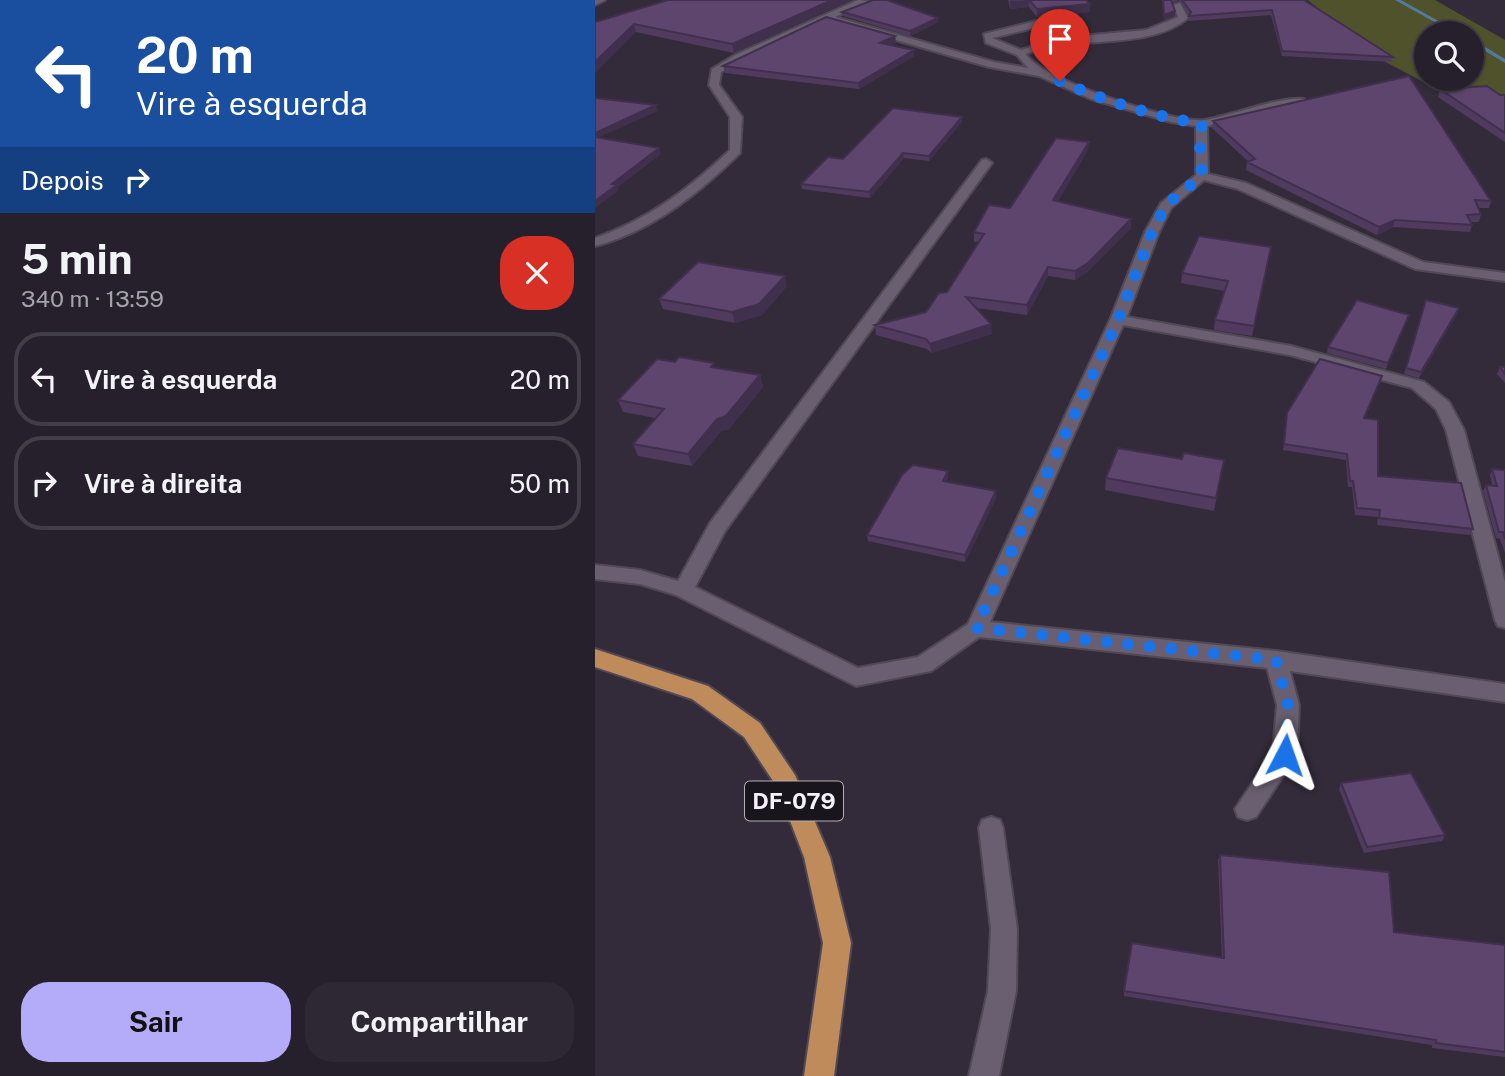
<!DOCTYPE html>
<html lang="pt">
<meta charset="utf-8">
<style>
body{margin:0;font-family:"Public Sans",sans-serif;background:#2e2834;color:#f1f3f6;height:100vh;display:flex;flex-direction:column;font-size:26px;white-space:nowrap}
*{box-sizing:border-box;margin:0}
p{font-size:23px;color:#a4a3a9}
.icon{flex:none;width:38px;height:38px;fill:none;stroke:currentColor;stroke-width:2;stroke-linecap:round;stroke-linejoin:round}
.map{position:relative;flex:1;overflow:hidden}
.side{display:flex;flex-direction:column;background:#26202c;width:595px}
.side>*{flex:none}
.hud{background:#1a4fa0;color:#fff;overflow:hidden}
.buttons{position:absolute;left:819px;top:21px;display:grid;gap:14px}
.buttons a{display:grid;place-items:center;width:70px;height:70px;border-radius:50%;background:#26202c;box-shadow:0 2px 5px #0004,0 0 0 2px #423e48;font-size:35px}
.pin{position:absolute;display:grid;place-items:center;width:60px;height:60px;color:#fff;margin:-72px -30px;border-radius:50% 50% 50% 0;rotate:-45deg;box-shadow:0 0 7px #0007}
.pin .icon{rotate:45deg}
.me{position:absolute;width:77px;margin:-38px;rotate:4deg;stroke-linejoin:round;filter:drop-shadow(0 0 5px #0008)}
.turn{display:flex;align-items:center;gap:24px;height:147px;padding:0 21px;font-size:32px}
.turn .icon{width:91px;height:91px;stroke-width:2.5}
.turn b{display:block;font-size:49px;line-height:60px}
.then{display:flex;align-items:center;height:66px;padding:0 21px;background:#0003;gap:14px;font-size:26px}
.round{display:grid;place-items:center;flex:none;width:74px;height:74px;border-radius:28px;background:#2e2834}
.head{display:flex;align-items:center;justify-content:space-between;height:119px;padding:0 21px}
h1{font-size:42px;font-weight:700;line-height:52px}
.primary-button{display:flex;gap:14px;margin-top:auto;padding:14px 21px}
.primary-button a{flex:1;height:80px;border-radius:28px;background:#b4acf9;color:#111;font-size:28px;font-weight:700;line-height:80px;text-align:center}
.primary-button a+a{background:#2e2834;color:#f1f3f6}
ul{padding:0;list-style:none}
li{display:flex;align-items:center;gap:21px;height:94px;margin:0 14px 10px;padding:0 7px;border:4px solid #423e48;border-radius:28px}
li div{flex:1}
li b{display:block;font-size:26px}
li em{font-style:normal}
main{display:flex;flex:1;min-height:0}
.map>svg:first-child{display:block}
.green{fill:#50522c;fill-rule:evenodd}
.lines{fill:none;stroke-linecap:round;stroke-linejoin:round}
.stream{fill:#517b9d;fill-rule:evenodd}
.service-casing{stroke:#504855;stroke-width:4}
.minor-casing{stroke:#504855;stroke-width:4}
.primary-casing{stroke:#504855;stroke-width:4}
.service{fill:#695f70;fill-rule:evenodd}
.minor{fill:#695f70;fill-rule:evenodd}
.primary{fill:#bf8b5a;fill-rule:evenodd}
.wall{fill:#503b5f}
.shaded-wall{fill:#41304d}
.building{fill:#5d456e;stroke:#41304d;stroke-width:2}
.route{stroke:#1a73e8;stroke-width:12;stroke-dasharray:0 21.6}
.labels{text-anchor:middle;stroke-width:7;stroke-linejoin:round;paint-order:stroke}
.shield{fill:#19151c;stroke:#b4afb7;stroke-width:2}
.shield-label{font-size:23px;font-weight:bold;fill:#f6f1fa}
</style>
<main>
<section class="side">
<div class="hud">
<div class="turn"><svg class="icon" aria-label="left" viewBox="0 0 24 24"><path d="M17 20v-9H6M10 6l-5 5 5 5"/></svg><div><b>20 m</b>Vire à esquerda</div></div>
<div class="then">Depois<svg class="icon" aria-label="right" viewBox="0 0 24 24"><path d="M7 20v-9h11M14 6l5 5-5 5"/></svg></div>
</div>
<div class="head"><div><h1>5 min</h1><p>340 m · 13:59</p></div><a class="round" style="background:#d93025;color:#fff"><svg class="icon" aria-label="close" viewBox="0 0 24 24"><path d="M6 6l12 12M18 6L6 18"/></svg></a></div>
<ul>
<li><svg class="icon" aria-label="left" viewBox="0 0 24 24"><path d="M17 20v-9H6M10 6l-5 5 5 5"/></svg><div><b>Vire à esquerda</b></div><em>20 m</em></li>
<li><svg class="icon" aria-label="right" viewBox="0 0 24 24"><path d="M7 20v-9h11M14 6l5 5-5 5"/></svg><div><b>Vire à direita</b></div><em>50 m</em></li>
</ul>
<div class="primary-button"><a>Sair</a><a>Compartilhar</a></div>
</section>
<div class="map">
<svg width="910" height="1076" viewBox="0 0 910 1076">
<rect width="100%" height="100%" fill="#332b3a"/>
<!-- green -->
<path class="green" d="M713,0h127l70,40v85l-125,-66zM831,33h46v46h-46z"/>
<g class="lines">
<!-- stream -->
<path class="stream" d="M800,0h6l59,33h-6z
M877,39l33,20v4l-33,-20z"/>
<defs>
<path id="service" d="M681,651l8,3 3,6 12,45 -2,50 -41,62 -9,3 -9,-3 -3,-8 38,-57 4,-47 -12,-45 3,-6z"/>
<path id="minor" d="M0,0h10l-10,5z
M263,0l12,1 -35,16 159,45 34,6 -11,-13 -31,-12 -2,-9 68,-17v4l-10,5 -50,12 29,12 38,-12 87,-8 32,-13 -5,-12 7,-2 8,15c-41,34 -113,16 -162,36 13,25 150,70 178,66 28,-4 74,-24 100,-21v4l-97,23 1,48 38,9 177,79 82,11v8l-90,-12 -177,-80 -34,-9 -33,28 -12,24 -32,85 164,29 133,36 25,20 15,28 41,152v46l-7,-2 -3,-6 -49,-190 -10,-21 -24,-21 -122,-33 -167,-30 -133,297 286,29 229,33v18l-229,-33 -297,-32 -48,34 -75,15 -180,-91 -36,-11 -45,-5v-14l45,5 38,11 32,-58 272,-363 4,-1 6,4 -267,368 -30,56 163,81 60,-11 50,-33 142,-304 35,-88 16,-29 35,-28v-49l-25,-4 -80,-23 -52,-23 -50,-9 -162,-47 -82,38 -24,14 -2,13 23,32 -2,36c-42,41 -88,78 -145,93v-8c53,-18 95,-50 135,-88v-33l-21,-32 3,-16 25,-15z
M396,817l9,3 3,8 14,101 -1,62 -17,85h-30l19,-85 3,-62 -12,-101 3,-8z"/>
<path id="primary" d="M0,649l113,37 52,37 35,52 35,82 21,86 -17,133h-30l19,-133 -19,-86 -27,-70 -33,-50 -52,-38 -97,-32z"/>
</defs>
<!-- service casing -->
<use href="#service" class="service-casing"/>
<!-- minor casing -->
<use href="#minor" class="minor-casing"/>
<!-- primary casing -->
<use href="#primary" class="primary-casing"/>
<!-- service -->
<use href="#service" class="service"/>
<!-- minor -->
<use href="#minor" class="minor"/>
<!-- primary -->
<use href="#primary" class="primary"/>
</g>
<!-- wall -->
<path class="wall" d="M73,0h183l-117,53 -98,-21 -41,-10z
M413,0h78l4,4v8l-53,5 -8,-10 -19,2z
M567,0h142l89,57 -1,5 -110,-6 -11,-41 -83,6 1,-6 -10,-15 -7,3 3,8v5l-11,4z
M247,12l96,6v4l-28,14 -67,-20z
M300,36l1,7 -6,2 24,11 -55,33 -134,-16 -2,-7z
M845,89l60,6h5v47l-67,-45z
M618,121l278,80 -2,7h-11l3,6 -2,8h-8l1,3 -2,7 -77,-5 -16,8 -131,-65 1,-8h2l-37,-34z
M367,122l-33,39 -25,-3 -34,40 -68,-9 -1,-5 42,-25z
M493,150l-30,51 73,27 -44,44 -12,8 -27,-4 -21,39 -51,-7 16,26 -61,19 -4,-4 -51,-14 -1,-10 51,-13 21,-20 32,-50h-5v-10l36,-24z
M674,256l-17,80 -38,-6 1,-10 10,-29 -44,-8 1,-10z
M192,286l-25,29 -27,8 -72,-14 -4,-10z
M831,300l33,8 -2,6 -38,64 -15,-4z
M814,315l-23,54 -59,-16 1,-6z
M905,367h5v16l-8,-9z
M121,368l44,7 3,12 -34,42 -8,2 -29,35 -54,-10 -5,-12 22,-26 -32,-6 -5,-12z
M785,382l-16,36 14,58 95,53 -3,6 -93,-10 1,-8 -23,-2 -3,-28h-4l-2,-27 -63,-10 4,-37z
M587,459l42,1 -10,51 -109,-21 1,-12z
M897,469l13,1v83l-5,-14 -4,-1 -13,-47 3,-6h6l-2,-10z
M353,478l-2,3 50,10v7l-31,64 -97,-21 -1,-6z
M746,783l104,52 -3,6 -78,12 -25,-64z
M625,855l174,77 111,13v112l-73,-9v-3l-308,-49v-5l98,-33 -4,-98z"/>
<!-- shaded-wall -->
<path class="shaded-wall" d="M237,0h19l-117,53 -2,-9z
M434,0v7l-19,2v-8z
M495,4v8l-53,5v-8z
M580,11v5l-11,4v-5z
M343,18v4l-28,14v-5z
M39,24l2,8 -41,41v-11z
M300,36l1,7 -15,7 -1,-7z
M319,50v6l-55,33 -1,-6z
M61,105l2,6 -63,28v-6z
M367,117v5l-33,39v-5z
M494,142l-1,8 -35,59v-9z
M64,148l2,6 -43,33 1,3 -24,18v-7l17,-17z
M308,153l1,5 -34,40 -1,-6z
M536,219v9l-44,44 -12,8v-9z
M800,220l-2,7 -16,8 2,-8z
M453,267v9l-21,39v-10z
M190,276l2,10 -25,29 -27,8 -3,-11z
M864,308l-2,6 -38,64 2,-6z
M814,315l-2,6 -21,48 2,-6z
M396,324l1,10 -61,19 -1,-9z
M165,375l3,12 -34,42 -8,2 -29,35 -4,-12 29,-35z
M353,471v7l-4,9 -1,-6z
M401,491v7l-31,64v-7z"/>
<!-- building -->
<path class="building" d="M73,0h164l-100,44 -98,-20 -39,38v-40z
M278,0h14l51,18 -28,13 -68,-19z
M434,0h57l4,4 -53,5z
M568,0h8l4,11 -11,4z
M587,0h122l89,57 -111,-6 -10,-41 -83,6 2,-4z
M231,17l69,19 -15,7 34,7 -56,33 -135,-17z
M814,76l82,125 -16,-1 6,14 -14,1 5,10 -77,-5 -16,7 -132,-65 8,-3 -42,-38z
M892,86l13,9h5v38l-65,-44z
M0,98l61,7 -61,28z
M298,108l69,9 -33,39 -26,-3 -34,39 -68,-8 27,-27 15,2z
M0,137l64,11 -47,36 5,1 -22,16z
M461,138l33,4 -36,58 78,19 -43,44 -13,8 -27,-4 -21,38 -61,-8 25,27 -61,20 -4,-5 -51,-14 51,-13 13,-19 8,-1 37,-58 -10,-2 15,-27 21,3z
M604,236l72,11 -17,79 -39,-6 13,-39 -46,-8z
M103,262l87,14 -26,28 -27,8 -73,-13z
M762,300l52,15 -21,48 -60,-16z
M831,300l33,8 -38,64 -15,-4z
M84,357l35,6 -3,4 49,8 -34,41 -9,3 -29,35 -55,-10 31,-35 -46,-9 39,-41 18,3z
M725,359l62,17 -18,42 14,2v56l83,7 12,46 -94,-11 1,-8 -23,-2 -4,-27h-3l-3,-27 -63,-10 3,-31z
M905,367h5v7z
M523,448l64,11 2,-6 40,7 -8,38 -110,-20z
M318,465l35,6 -5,10 53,10 -31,64 -98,-20 35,-60z
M897,469l13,1v69l-2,-7h-4l-13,-47 11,1z
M816,773l34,62 -78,12 -26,-64z
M625,855l169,17 5,60 111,13v107l-69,-9v-3l-312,-49 8,-48 92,15z"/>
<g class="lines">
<!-- route -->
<path class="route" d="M465,81c45,20 93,35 142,43l-2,23 2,29 -36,29 -14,27 -34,88 -142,308 300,32 12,45 -3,50"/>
</g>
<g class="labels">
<!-- shield labels -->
<rect class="shield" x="150" y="781.5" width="98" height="39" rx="5"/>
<g class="shield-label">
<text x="199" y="809">DF-079</text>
</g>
</g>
</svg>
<div class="buttons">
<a><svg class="icon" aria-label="search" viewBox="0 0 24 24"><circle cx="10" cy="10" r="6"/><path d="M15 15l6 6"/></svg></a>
</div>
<div class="pin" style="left:465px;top:81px;background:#d93025"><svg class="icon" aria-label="arrive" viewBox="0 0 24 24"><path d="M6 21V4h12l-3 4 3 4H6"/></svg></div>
<svg class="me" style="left:690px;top:755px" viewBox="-20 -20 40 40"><path d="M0-17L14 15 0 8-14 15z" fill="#1a73e8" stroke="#fff" stroke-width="4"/></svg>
</div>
</main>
